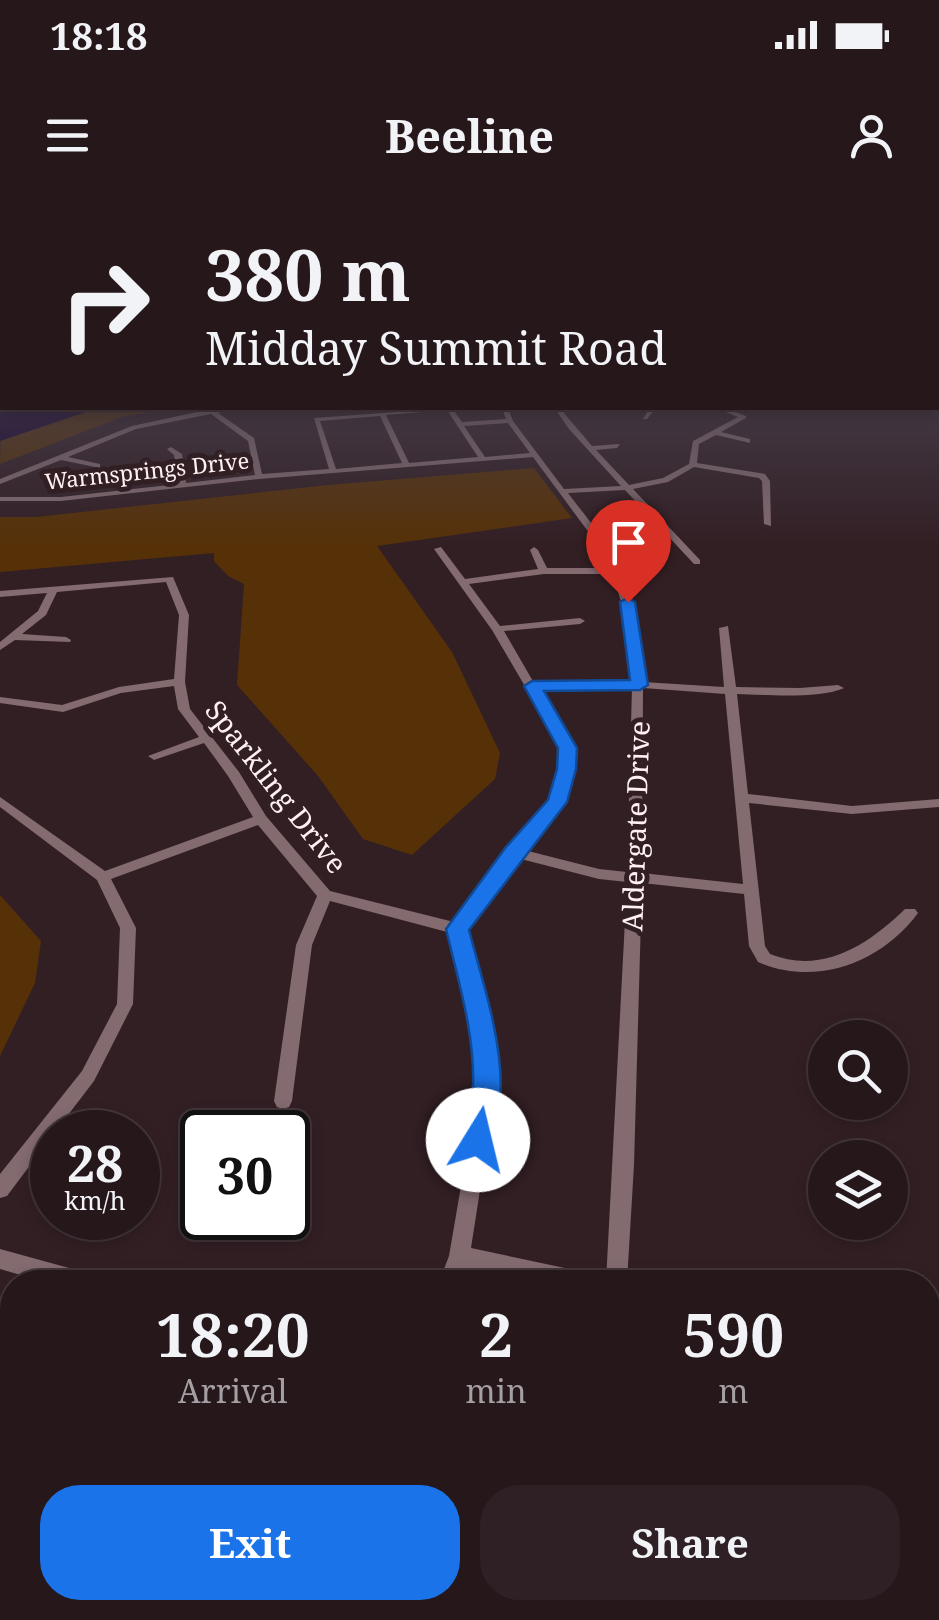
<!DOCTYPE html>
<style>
body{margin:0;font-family:"Noto Serif",serif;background:#2e2024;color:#f1f3f6;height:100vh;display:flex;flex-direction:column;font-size:38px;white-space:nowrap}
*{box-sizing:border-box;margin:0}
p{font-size:32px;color:#a49fa3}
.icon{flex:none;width:55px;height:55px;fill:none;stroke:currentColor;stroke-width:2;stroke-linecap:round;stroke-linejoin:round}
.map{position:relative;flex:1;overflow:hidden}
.sheet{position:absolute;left:0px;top:1070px;width:940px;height:350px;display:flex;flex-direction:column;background:#26171b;border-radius:40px 40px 0 0;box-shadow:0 5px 15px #0003,0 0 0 2px #42363a}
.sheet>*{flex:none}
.hud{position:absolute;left:0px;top:0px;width:940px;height:210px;box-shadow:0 5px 15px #0003,0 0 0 2px #42363a;background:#26171b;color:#f1f3f6;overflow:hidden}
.buttons{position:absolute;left:808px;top:820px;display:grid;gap:20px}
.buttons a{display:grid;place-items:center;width:100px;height:100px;border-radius:50%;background:#26171b;box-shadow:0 5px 15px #0003,0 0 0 2px #42363a;font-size:50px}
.speed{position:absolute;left:30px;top:910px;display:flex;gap:20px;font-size:50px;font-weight:700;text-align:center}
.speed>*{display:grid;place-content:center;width:130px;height:130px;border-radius:50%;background:#26171b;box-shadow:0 5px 15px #0003,0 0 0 2px #42363a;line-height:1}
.speed small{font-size:25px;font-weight:400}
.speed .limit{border:5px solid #111;border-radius:15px;background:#fff;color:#111}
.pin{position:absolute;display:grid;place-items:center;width:85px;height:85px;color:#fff;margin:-102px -42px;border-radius:50% 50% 50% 0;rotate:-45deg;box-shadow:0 0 10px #0007}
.pin .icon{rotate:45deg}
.me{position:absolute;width:110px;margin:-55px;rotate:9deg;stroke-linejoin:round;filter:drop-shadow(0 0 8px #0008)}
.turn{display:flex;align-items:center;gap:35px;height:210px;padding:0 40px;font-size:45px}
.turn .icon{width:130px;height:130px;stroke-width:2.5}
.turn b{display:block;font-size:70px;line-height:85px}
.eta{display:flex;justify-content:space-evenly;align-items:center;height:170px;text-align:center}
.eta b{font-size:60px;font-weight:700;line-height:70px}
.primary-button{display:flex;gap:20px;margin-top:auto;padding:20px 40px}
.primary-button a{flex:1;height:115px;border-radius:40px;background:#1a73e8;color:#fff;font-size:40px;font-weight:700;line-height:115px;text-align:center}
.primary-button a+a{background:#2e2024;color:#f1f3f6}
.status{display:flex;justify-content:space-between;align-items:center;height:70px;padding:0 50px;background:#26171b;direction:ltr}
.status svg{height:28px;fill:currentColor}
header{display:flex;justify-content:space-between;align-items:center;height:130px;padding:0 40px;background:#26171b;font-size:45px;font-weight:700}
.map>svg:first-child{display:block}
.green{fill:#563108}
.water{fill:#16002d}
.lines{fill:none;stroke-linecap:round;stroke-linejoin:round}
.minor{fill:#836b70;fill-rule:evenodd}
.route{fill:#1a73e8;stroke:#114b97;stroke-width:2.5}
.labels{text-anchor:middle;stroke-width:10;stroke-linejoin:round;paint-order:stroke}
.far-street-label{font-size:22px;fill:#fef0f3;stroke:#321f24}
.street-label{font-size:28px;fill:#fef0f3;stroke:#321f24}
</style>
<div class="status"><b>18:18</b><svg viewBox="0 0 49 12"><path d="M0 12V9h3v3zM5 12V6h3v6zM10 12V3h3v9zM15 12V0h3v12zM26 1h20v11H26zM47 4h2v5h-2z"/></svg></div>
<header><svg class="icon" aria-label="menu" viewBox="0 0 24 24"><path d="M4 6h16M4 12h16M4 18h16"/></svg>Beeline<svg class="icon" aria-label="person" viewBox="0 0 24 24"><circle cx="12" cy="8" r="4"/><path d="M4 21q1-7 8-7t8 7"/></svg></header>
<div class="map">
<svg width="939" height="1420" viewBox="0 0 939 1420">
<rect width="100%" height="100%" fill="#321f24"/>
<!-- green -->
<path class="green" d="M2,189v19h172l-52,9 -122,47z
M534,268l38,50 -195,28 75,106 48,101 -5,26 -83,76 -49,-16 -45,-63 -81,-91 7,-101 -16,-8 -14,-15v-8l-214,19v-55h36l292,-32z
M0,695l41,46 -6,42 -35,73z"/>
<!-- water -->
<path class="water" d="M0,207l2,1h96l-98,33z"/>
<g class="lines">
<!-- minor -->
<path class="minor" d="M0,172h2v4h-2z
M234,208l-16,5 36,25 8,36 67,-5 -15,-51 138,-10 10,14 44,-3 -4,-11h6l5,13 51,68 57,-3 -52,-57 -11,-16 2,-5h6l-2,5 28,33 28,-2 -3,4 -21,2 33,35 34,-7 26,-14 4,-23 45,-24 -22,-9h8l22,8v2l-25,14 29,7v4l-34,-8 -17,9 -2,19 68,11 5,7 1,45 -7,-2 -2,-43 -3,-3 -65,-11 -26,15 -35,7 67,71v4h-6l-69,-74 -57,3c14,19 31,38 43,59 21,38 30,84 32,130l81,5 -5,-59 9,-2 8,61 64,1 38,-3 6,3c-23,11 -80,7 -107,6l11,100 104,12 87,-7v8l-87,7 -103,-11 16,143 5,8c52,21 98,-9 135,-45h10l3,4c-37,50 -102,74 -160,49l-9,-16 -5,-52 -102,-11 -8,282 -7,117h-21l21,-400 -28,-3 -82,-21 -51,72 20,83 10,74 -25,161 108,23 8,3 2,8h-56l-68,-14 -5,14h-21l10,-26 29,-169 -8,-74 -19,-80 -121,-32 -18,44 -20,156 -3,6 -6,2 -6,-2 -3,-6 22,-156 21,-49 -59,-71 -147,54 25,49 -3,76 -39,77 -39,51h-3v4l-45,60 -7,2v-24l82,-103 35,-67 3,-76 -23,-48 -97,-73v-10l105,74 148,-54 -25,-41 -24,-33 -50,17 -6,-4 51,-19 -21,-28 -4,-23 -53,7 -58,19 -63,-9v-6l62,8 57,-18 55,-8 5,-64 -13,-33 -109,10 -11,23 -24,19 44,3 5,3 -1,2 -55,-2 -15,10v-8l38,-31 9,-18 -47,4v-6l173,-14 16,38 -4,67 5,27 49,63 27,44 64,75 124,31 55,-73 42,-48 9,-32 1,-21 -69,-118 -58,-81 7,-2 24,32 73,-10 -8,-19 4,-3 4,3 9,18h62l-8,-19 -68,-92 -274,22 -198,22h-61v-4h61l117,-13 -4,-29 -7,-6 4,-2 11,7 4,29 69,-8 -7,-34 -37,-27 -75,15 -68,28 32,7v4l-39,-8 -61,24v-5l132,-53 79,-17zM447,210l31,47 -69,6 -23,-48zM380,216l22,47 -66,6 -16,-48zM508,223l22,30 -45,4 -21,-31zM544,374h68c13,34 19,70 20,107l-61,-1 -37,3 -30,-52 76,-7 5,-3 -5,-3 -80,8 -31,-42zM571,487l61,1 -5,184 -28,-3 -75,-19 40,-48 8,-33 1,-21 -35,-59zM643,488l82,6 18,190 -101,-11z
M650,208h6l-9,11h-4z
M0,1049l80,22 8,3 3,8h-46l-45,-13z
M12,1288v26l-3,1 -9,-3v-17z
M257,1408h29l-5,12h-30z
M489,1408h26l-5,12h-26z
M529,1408h26l-4,12h-26z"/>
</g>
<!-- sky -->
<linearGradient id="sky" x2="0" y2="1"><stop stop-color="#1c1114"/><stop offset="0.42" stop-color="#494250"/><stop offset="1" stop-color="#494250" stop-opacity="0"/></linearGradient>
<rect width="939" height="345" fill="url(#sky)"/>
<!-- route -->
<path class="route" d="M628,398l7,4 13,83 -8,5 -96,1 33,57 -1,21 -9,33 -98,128c17,66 50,154 19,220l-10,3 -10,-3c-9,-20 4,-42 5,-63 2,-53 -15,-107 -27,-158l60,-82 42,-47 9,-31 1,-21 -34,-62 8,-5 98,-1 -10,-78z"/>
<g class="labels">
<!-- far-street labels -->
<g class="far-street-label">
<text transform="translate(147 271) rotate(-6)" y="8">Warmsprings Drive</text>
</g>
<!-- street labels -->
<g class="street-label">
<text transform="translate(276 587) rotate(52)" y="10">Sparkling Drive</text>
<text transform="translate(636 626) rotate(-88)" y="10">Aldergate Drive</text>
</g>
</g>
</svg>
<div class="buttons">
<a><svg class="icon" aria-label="search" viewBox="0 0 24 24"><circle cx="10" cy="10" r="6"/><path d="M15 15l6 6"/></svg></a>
<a><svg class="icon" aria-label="layers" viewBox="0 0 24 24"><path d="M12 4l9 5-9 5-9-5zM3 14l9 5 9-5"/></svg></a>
</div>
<div class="speed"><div>28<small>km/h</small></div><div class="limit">30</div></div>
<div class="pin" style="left:628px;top:402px;background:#d93025"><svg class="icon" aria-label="arrive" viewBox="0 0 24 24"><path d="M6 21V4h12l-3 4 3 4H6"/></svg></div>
<svg class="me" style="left:478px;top:940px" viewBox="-20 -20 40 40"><circle r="19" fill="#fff"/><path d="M0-13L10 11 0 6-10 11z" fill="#1a73e8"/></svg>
<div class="hud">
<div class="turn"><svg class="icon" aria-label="right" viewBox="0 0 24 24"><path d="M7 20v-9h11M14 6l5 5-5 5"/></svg><div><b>380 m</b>Midday Summit Road</div></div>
</div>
<section class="sheet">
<div class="eta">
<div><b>18:20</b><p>Arrival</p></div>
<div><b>2</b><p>min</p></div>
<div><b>590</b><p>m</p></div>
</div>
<div class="primary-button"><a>Exit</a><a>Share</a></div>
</section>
</div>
